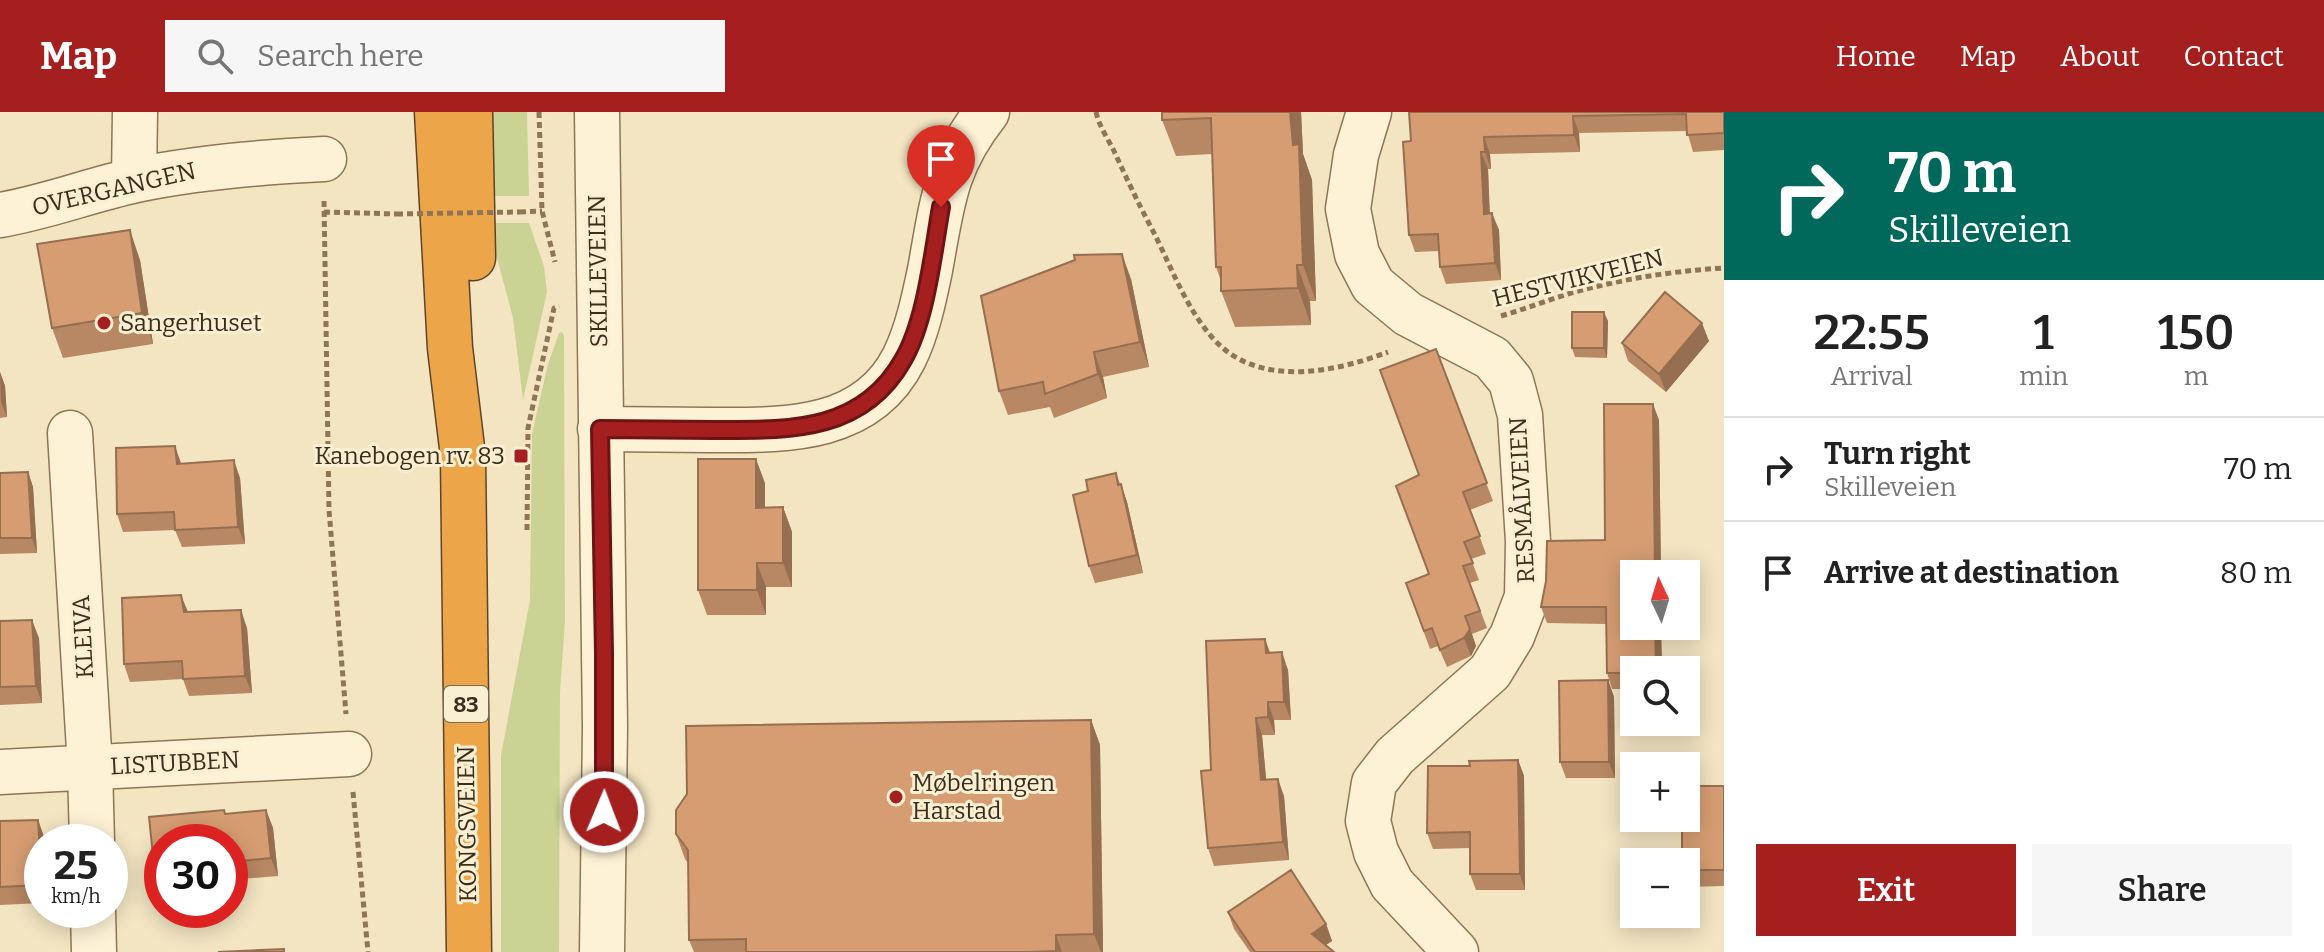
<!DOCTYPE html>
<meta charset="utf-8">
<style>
body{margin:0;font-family:Bitter,serif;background:#f6f6f6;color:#222;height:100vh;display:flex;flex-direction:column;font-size:30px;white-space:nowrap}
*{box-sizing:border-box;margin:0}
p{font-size:26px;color:#767676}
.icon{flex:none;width:44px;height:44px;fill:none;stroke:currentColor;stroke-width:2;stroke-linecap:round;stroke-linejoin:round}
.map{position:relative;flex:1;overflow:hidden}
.details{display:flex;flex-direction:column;background:#fff;width:600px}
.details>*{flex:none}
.hud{background:#00695c;color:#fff;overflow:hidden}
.needle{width:52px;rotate:356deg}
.fabs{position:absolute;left:1620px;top:448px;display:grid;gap:16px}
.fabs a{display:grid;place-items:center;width:80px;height:80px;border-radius:0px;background:#fff;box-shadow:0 4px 20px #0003;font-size:40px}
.speed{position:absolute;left:24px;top:712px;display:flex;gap:16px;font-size:40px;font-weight:700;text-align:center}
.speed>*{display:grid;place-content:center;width:104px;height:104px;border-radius:50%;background:#fff;box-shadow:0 4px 20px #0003;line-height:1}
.speed small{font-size:20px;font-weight:400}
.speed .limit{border:12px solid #d22;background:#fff;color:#111}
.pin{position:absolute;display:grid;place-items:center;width:68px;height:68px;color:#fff;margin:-82px -34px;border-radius:50% 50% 50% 0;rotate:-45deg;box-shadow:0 0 8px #0007}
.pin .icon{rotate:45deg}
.me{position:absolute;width:88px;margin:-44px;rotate:1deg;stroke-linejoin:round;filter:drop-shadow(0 0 6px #0008)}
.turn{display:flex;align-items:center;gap:28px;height:168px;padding:0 32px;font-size:36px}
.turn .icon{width:104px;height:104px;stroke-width:2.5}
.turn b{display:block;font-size:56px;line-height:68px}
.eta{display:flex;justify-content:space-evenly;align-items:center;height:136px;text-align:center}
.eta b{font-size:48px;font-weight:600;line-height:56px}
.button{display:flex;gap:16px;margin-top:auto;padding:16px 32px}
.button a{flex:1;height:92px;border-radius:0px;background:#a61f1f;color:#fff;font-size:32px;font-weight:600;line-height:92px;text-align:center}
.button a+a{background:#f6f6f6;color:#222}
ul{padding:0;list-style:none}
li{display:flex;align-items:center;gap:24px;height:104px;padding:0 32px;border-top:2px solid #e0e0e0}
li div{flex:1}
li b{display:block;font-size:30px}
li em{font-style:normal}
header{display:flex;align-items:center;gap:48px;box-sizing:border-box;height:112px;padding:0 40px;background:#a61f1f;color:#fff}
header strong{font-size:38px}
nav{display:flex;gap:44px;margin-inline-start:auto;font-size:28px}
.search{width:560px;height:72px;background:#f6f6f6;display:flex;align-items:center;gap:20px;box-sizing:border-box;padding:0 28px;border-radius:0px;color:#767676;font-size:30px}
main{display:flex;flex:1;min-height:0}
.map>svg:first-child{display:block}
.green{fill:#cbd394}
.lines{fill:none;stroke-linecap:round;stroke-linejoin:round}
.minor-casing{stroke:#8f7556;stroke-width:47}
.highway-casing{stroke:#5d432b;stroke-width:47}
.path{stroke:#8f7556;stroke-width:5;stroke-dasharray:6 4;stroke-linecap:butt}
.minor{stroke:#fdf2d6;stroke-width:44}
.highway{stroke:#eca649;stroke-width:44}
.path-bridge{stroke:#8f7556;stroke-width:5;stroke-dasharray:6 4;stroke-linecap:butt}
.wall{fill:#b88763}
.shaded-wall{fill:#966e50}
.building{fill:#d69d73;stroke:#966e50;stroke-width:2}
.route-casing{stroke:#6c1414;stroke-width:20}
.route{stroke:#a61f1f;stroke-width:14}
.poi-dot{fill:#a61f1f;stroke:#f9efd2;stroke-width:3}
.labels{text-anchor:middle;stroke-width:6;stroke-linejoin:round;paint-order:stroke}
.shield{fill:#f9efd2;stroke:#756753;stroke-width:2}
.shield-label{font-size:22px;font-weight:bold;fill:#3d2d1c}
.street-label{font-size:24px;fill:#3d2d1c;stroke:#f9efd2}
.poi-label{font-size:24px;fill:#3d2d1c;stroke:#f9efd2;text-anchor:start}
</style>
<header>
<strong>Map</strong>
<div class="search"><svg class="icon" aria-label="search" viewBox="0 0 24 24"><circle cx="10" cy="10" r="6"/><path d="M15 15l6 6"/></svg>Search here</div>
<nav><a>Home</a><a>Map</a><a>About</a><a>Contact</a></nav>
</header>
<main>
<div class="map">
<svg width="1724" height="840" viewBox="0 0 1724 840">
<rect width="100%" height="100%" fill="#f3e5c2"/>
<!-- green -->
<path class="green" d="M488,0h39l2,84h-38z
M494,111h35l15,43 3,26 -24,108 -10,-82 -19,-71z
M562,220l2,4 1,285 -5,71 -1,260h-58v-197l29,-155 2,-166 16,-70 11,-31z"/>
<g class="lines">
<defs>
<path id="minor" d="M597,0l8,615 -3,225
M1369,0l-13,43 -8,54 9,45 16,31 35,29 84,44 19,23 9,34 8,126 -1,56 -15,39 -22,36 -95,84 -21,27 -6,38 8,31 16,32 64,68
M134,68l1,-68
M0,103c47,-8 90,-25 136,-35 63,-13 125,-18 188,-21
M600,317c36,0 73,1 110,1 71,0 156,4 194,-72 13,-26 20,-59 26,-88 12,-65 14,-104 57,-158
M70,321l20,334 2,75
M0,660l349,-18
M93,798l1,42"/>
<path id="highway" d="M437,0l13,236 13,108 6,496
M470,0l3,146"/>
</defs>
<!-- minor casing -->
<use href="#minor" class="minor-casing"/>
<!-- highway casing -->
<use href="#highway" class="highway-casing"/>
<!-- path -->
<path class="path" d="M539,0l3,99 13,51
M1096,0c3,14 12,27 18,39 12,26 24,52 38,78 18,35 33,77 59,107 44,53 122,37 177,16
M324,89l5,309 17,204
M324,100l73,2
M520,100l22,-1
M1501,204c24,-7 47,-16 70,-23 51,-14 101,-22 153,-25
M527,418l1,-102 26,-120 5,-2
M353,680l15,160"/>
<!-- minor -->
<use href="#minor" class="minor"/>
<!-- highway -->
<use href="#highway" class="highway"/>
<!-- path-bridge -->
<path class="path-bridge" d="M397,102l123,-2"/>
</g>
<!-- wall -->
<path class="wall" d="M1301,0l2,42 9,26 4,121h-6l1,24 -76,2 -14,-36v-10l-5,-14 -4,-113 -36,2 -14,-36z
M1409,0h315v38l-31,2 -6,-21 -108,2 1,19 -90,2 1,15h-3l2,44 9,17 2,50 -55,4 -6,-17 -1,-16 -24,1 -6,-17 2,-94z
M140,148l13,84 -90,14 -11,-30z
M1131,167l18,88 -46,10 4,21 -53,20 -4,-11 -42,8 -9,-24z
M1608,209l-1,37 -32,-1 -3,-9z
M1709,229l-43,51 -38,-31 -6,-18z
M1436,237l57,152 -23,9 16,44 -15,5 8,21 -9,3 17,45 -15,6 4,12 -5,10 -24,11 -9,-21 -8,3 -24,-66 23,-9 -10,-99z
M0,260l5,14 2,31 -7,1z
M1659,308l2,154h-27l27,52 1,44h-28v19h-22l-5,-16 -1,-49 -59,-1 -6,-16 64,-67z
M181,352l59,14 5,66 -63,3 -7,-17 -52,2 -6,-18z
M28,360l5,15 4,66 -37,1v-81z
M1116,361l11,29 16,71 -48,10 -6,-17 -1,-75z
M765,371v25l18,-1 9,25v55h-26v28h-59l-9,-25z
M188,499l59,17 5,65 -63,3 -6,-17 -53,3 -6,-18z
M0,509l39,17 3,65 -42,2z
M1265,527l5,14 18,17 3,50h-17l1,15h-13l4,45 18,16 5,64 -75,6 -6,-18 3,-78z
M1608,568l6,17 1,81h-49l-6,-16z
M1091,608l9,25 3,207h-409l-5,-12 -1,-77 -3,-4 -9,-25z
M1518,648l6,16 1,114h-49l-6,-16v-26l-37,1 -6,-16 43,-67z
M1724,674v100l-37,1 -1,-4v-21z
M224,698l2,4 40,-4 7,18 5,48 -48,4v-38h-68v41h-1l-7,-18 -5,-48z
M38,708l6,17 -2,5v61l-42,2v-84z
M1228,800l98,12 6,17 -6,4 8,7h-84l-16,-23z"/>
<!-- shaded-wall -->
<path class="shaded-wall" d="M1290,0h11l2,42 9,26 4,121 -13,-36z
M1573,4l6,17 1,19 -6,-17z
M1484,25l6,17 1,15 -6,-17z
M1481,40l7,17 2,62 -6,-17z
M1492,101l7,17 2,50 -6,-17z
M130,118l10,30 13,84 -11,-31z
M1122,142l9,25 18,88 -9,-25z
M1297,153l13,36 1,24 -13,-37z
M1604,200l4,9 -1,37 -3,-10z
M1702,211l7,18 -43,51 -7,-18z
M1094,240l9,25 4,21 -9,-24z
M0,260l5,14 2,31 -6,-15z
M1653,292l6,16 2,154h-6z
M175,334l6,17 3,19 -7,-18z
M756,347l9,24v49l-9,-24z
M234,348l6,18 5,66 -7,-17z
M28,360l5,15 4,66 -5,-15z
M1121,372l6,18 16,71 -6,-18z
M783,395l9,25v55l-9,-24z
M757,451l9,24v28l-9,-25z
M181,483l7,17h-4z
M241,498l6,18 5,65 -7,-17z
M32,508l7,18 3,65 -6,-17z
M1655,514h6l1,44h-6z
M1470,517l6,17 -5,10 -7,-18z
M1265,527l6,17 -5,-3z
M1282,540l6,18 3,50 -7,-18z
M1608,568l6,17 1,81 -6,-16z
M1268,590l6,18 1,15 -7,-18z
M1256,606l6,17 6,63 -7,-18z
M1091,608l9,25 3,207h-2l-7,-18z
M1518,648l6,16 1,114 -5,-16z
M1278,667l6,17 5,64 -6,-18z
M266,698l7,18 5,48 -7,-18z
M38,708l6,17v5h-2v44z
M1326,812l6,17 -14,9 -6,-16z
M1056,823l6,17h-6z"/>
<!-- building -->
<path class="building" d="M1162,0h128l3,33 6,-1 4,121h-6l1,23 -77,3v-24h-5l-5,-149 -49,2z
M1409,0h315v21l-37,2 -1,-21 -113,2 1,19 -90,2 1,15h-4l3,62 8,-1 3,50 -55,4 -2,-33 -29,1 -6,-93 8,-1z
M130,118l12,83 -90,15 -15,-84z
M1122,142l18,88 -46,10 4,22 -53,20 -2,-12 -44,9 -18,-95 94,-36 -1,-5z
M1665,180l37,31 -43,51 -37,-31z
M1572,200h32v36h-32z
M1436,237l51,134 -24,9 17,44 -16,6 9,21 -10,3 17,45 -15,5 5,13 -6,9 -24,12 -8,-22 -8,3 -18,-48 23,-9 -33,-88 23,-11 -39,-105z
M1604,292h49l2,170h-21v52h21l1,44h-22v3h-27l-1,-66h-65l5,-26 1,-40 58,-1z
M175,334l2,18 57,-4 4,67 -63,3 -1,-18 -57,2 -1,-66z
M698,347h58v49l27,-1v56h-26v27h-59z
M28,360l4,66h-32v-65z
M1116,361l2,12 3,-1 16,71 -48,11 -16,-71 15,-4 -2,-11z
M181,483l3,17 57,-2 4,66 -62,3 -1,-18 -58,3 -2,-66z
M32,508l4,66 -36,1v-66z
M1265,527l1,14 16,-1 2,50h-16v15l-12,1 5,62 17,-1 5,63 -75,6 -7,-77 10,-1 -5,-129z
M1608,568l1,82h-49l-1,-81z
M1091,608l3,214 -38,1v16l-27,1h-283v-13l-57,1 -1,-90 -12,-16v-24l11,-16 -1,-68z
M1518,648l2,114h-50v-42l-43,1 1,-67h42l-1,-5z
M1686,674h38v84h-38v-8h-4v-44h4z
M224,698l1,4 41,-4 5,48 -41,4v-20h-68v22l-8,1 -5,-48z
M38,708l4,65 -42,2v-66z
M1291,758l35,54 -14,10 22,18h-79l-27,-40z
M284,837v3h-66z"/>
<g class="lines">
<defs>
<path id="route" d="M604,700v-158l-4,-225c38,0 77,1 115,1 73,0 147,3 188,-70 23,-39 30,-108 38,-153"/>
</defs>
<!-- route casing -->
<use href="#route" class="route-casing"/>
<!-- route -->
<use href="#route" class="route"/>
</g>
<!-- markers -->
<g class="poi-dot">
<circle cx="104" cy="211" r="8"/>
<rect x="513" y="336" width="16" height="16" rx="4"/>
<circle cx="896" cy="685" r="8"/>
</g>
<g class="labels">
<!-- shield labels -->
<rect class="shield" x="444" y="574" width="44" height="36" rx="6"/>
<g class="shield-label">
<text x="466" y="600">83</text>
</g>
<!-- street labels -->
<g class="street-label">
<text transform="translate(114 77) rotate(-13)" y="8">OVERGANGEN</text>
<text transform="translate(598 159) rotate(-91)" y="8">SKILLEVEIEN</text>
<text transform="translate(1578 166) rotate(-14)" y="8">HESTVIKVEIEN</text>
<text transform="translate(1522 388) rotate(-93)" y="8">RESMÅLVEIEN</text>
<text transform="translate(83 525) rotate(-93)" y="8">KLEIVA</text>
<text transform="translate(175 651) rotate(-3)" y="8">LISTUBBEN</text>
<text transform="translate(467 712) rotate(-91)" y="8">KONGSVEIEN</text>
</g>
<!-- poi labels -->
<g class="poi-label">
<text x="120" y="219">Sangerhuset</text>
<text x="505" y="352" text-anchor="end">Kanebogen rv. 83</text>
<text x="912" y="679">Møbelringen<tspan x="912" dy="28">Harstad</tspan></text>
</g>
</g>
</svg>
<div class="fabs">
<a><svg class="needle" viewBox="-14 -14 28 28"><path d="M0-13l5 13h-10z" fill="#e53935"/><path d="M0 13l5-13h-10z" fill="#767676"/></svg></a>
<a><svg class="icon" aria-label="search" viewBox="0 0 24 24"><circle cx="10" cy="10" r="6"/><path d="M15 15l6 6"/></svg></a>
<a>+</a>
<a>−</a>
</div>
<div class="speed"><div>25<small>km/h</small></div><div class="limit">30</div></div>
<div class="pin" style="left:941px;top:95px;background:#d93025"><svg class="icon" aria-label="arrive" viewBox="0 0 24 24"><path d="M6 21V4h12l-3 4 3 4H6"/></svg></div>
<svg class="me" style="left:604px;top:700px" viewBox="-20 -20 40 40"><circle r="17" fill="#a61f1f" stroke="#fff" stroke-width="3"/><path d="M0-11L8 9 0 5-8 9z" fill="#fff"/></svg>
</div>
<section class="details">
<div class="hud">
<div class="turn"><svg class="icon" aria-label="right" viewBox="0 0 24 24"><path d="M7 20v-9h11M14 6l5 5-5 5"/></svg><div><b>70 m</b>Skilleveien</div></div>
</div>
<div class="eta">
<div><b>22:55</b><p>Arrival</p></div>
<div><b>1</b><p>min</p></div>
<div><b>150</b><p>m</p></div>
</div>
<ul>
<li><svg class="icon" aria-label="right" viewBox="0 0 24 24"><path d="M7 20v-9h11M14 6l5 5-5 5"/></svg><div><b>Turn right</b><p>Skilleveien</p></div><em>70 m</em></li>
<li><svg class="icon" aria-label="arrive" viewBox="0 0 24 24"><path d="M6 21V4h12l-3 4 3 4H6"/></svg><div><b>Arrive at destination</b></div><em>80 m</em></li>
</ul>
<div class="button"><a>Exit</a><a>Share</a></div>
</section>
</main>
